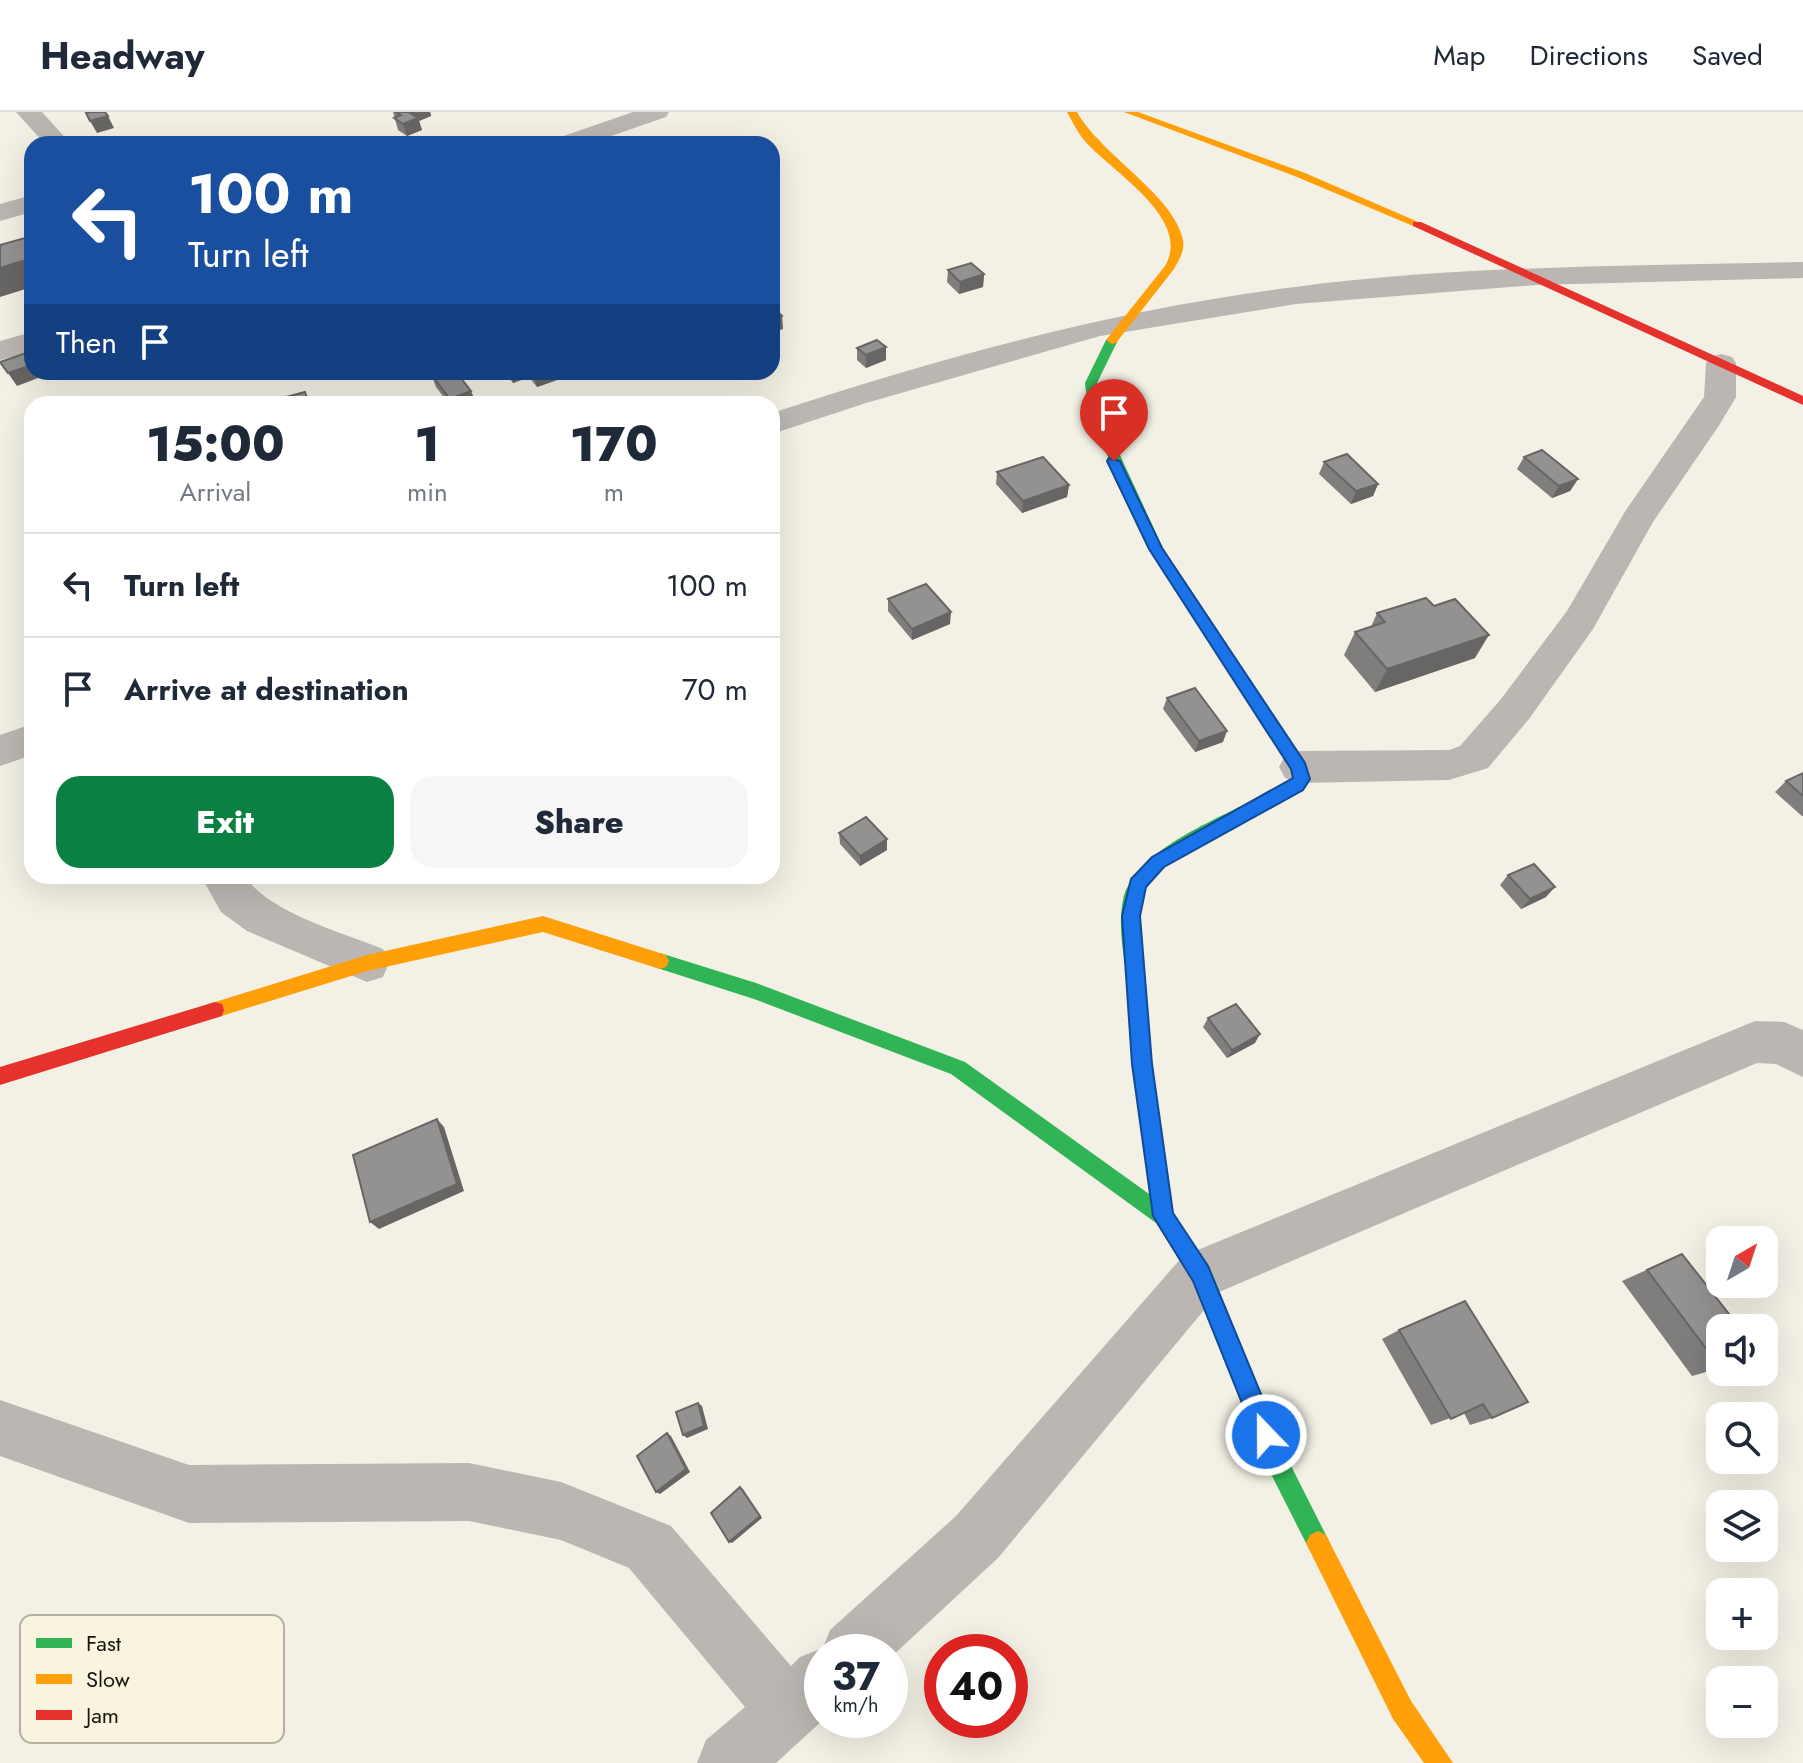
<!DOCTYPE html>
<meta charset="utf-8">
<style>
body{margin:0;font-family:Jost,sans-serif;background:#f6f6f7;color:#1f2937;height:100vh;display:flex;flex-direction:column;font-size:30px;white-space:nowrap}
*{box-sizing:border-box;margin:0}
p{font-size:26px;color:#747a83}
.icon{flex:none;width:44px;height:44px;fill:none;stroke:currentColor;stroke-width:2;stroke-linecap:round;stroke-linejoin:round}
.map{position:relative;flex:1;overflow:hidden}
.side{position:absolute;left:24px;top:284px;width:756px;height:488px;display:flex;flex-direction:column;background:#fff;border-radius:24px;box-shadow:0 8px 32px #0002}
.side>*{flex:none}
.top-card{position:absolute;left:24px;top:24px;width:756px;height:244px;border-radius:24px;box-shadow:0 8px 32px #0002;background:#1a4fa0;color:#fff;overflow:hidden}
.needle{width:52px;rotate:39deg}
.fabs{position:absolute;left:1706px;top:1114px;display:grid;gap:16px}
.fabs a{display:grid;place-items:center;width:72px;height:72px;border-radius:16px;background:#fff;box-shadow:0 8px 32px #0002;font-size:40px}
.speed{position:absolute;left:804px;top:1522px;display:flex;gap:16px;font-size:40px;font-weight:700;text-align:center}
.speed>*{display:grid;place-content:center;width:104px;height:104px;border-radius:50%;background:#fff;box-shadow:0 8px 32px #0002;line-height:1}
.speed small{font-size:20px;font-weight:400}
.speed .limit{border:12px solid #d22;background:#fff;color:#111}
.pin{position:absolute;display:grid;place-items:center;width:68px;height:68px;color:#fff;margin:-82px -34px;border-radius:50% 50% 50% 0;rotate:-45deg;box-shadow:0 0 8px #0007}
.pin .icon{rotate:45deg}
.me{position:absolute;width:88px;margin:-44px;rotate:338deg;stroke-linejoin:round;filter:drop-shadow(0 0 6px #0008)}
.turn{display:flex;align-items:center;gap:28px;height:168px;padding:0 32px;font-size:36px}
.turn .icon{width:104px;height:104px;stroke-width:2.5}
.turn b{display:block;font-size:56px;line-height:68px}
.then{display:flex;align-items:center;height:76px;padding:0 32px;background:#0003;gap:16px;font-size:30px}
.eta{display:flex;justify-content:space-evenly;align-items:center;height:136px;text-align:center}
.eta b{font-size:48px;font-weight:800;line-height:56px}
.primary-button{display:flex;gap:16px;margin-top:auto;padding:16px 32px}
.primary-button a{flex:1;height:92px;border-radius:24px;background:#0b8043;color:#fff;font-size:32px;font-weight:800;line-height:92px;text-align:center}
.primary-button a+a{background:#f6f6f7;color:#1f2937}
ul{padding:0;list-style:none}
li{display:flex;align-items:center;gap:24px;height:104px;padding:0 32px;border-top:2px solid #e0e1e3}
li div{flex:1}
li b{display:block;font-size:30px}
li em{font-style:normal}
header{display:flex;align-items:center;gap:48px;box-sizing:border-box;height:112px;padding:0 40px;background:#fff;border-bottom:2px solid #e0e1e3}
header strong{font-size:38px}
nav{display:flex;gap:44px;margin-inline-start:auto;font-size:28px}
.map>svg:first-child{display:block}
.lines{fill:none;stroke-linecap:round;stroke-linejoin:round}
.street{fill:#bbb6b1;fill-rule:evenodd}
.fast{fill:#30b455;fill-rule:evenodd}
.slow{fill:#ff9f0a;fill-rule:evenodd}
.jam{fill:#e5322d;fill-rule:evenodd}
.wall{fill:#7f7e7c}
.shaded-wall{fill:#686665}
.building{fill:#949290;stroke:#686665;stroke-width:2}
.route{fill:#1a73e8;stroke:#114b97;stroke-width:2}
.key{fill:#f9f4df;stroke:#b5b1a0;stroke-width:2}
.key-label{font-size:22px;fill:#16150e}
</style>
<header>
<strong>Headway</strong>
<nav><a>Map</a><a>Directions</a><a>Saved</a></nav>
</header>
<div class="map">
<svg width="1803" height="1651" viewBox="0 0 1803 1651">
<rect width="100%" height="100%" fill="#f3f0e5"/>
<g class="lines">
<!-- street -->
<path class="street" d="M16,0h26l29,32h-26z
M633,0h36l-3,5 -78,27h-36l3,-5z
M32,83v17l-32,9v-17z
M1803,150v16l-266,7 -241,19 -196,32 -234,67 -94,31v-21c170,-56 345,-104 523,-126 167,-22 340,-21 508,-25z
M32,220v19l-32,9v-19z
M1721,242l11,3 4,6v34l-16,27 -67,98 -60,107 -64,90 -41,49 -39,12 -150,3 -14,-5 -6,-11 6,-11 14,-5 150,-1 11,-4 41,-47 66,-88 59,-101 78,-113 2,-34 4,-6z
M32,612v31l-32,11v-31z
M201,764h44c22,36 99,57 138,73l6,14 -6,14 -16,5 -120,-51 -26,-19z
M1755,909l29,1 19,8v47l-27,-13 -19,-1 -538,229 -221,266 -108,100v-6h-68l1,68 -47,43h-79l9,-23 39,-33 -116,-139 -68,-28 -92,-19 -280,2 -189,-67v-56l189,65 280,-2 92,19 110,44 120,140 9,-9 23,-9 7,-18 126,-114 227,-260z"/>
<!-- fast -->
<path class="fast" d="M1112,224l6,4 -21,43 4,31 62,134 142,215 5,16 -7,12c-35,18 -149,67 -161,103 -8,25 -1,54 2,80l-3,6 -6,2 -6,-2 -3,-6c-3,-24 -8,-50 -3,-74 10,-46 83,-76 122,-96 16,-7 37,-14 49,-26l-3,-10 -142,-219 -60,-135 -4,-31 21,-43z
M660,841l96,30 209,79 205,147 39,57 76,188 45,89 -4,8 -8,4 -8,-4 -41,-81 -76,-189 -37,-58 -205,-149 -197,-75 -100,-32 -3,-6 3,-6z"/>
<!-- slow -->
<path class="slow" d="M1067,0h10c24,43 97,83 106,128 2,11 -4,20 -9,29l-58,74 -4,1 -6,-4 59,-74c28,-48 -55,-95 -82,-127 -6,-8 -11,-18 -16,-27z
M1124,0h14l167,61 118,51 -10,2 -116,-49z
M543,804l117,37 6,2 3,6 -3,6 -6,2 -117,-37 -176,39 -152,47 -7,-2 -2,-6 2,-6 7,-2 152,-47z
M1135,854l6,2 3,6 8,90 21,152 -3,7 -7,3 -7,-3 -3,-7 -21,-152 -6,-90 3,-6z
M1318,1419l8,4 85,166 42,62h-29l-31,-44 -87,-176 4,-8z"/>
<!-- jam -->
<path class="jam" d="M1413,110h8l382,174v9l-390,-179z
M215,890l7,2 2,6 -2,6 -222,69v-18z"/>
</g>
<!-- wall -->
<path class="wall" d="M393,0h37l1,4 -12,5 3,9 -15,6 -9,-6z
M948,158l36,4 -1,13 -24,7 -12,-12z
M857,236l29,12 -20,8 -9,-8z
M505,260h49l3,8 -20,7 -8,-10 -16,6z
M431,262l45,29 -27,1 -13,-17z
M1524,345l54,22 -8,12 -18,7 -35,-29z
M1324,350l54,22 -5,12 -22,8 -32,-30z
M997,360l72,13 -2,12 -45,16 -26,-29z
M888,487l62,25 -38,16 -24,-29z
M1434,494l41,52 -100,34 -31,-37 11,-23 16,-5 6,-14z
M1167,586l56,44 -28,10 -32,-43z
M1803,661v43h-1l-27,-24 11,-11z
M839,721l48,17 -27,16 -20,-22z
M1508,763l38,22 -25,12 -21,-24z
M1208,906l47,25 -28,15 -24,-31z
M1682,1142l38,114 -28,8 -70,-95z
M1465,1189l27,117 -22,7 -6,-12 -33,12 -49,-86 17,-9z"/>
<!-- shaded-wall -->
<path class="shaded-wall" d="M408,0h22l1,4 -12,5 3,9 -15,6 -4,-12z
M108,4l6,12 -17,5 -7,-12z
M32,138v37l-32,10v-38z
M984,162l-1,13 -24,7 1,-12z
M782,204l1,13 -11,4v-13z
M886,235v13l-20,8v-13z
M32,253v7h22l-37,14 -9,-13z
M510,260h18l1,5 -16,6z
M542,260h12l3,8 -20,7 -3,-12z
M471,279l5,12 -24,1 -2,-5z
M1578,367l-8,12 -18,7 7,-12z
M1378,372l-5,12 -22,8 5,-13z
M1069,373l-2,12 -45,16 1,-12z
M951,500l-1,12 -38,16v-11z
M1489,523l-14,23 -100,34 12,-23z
M1227,619l-4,11 -28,10 4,-11z
M887,727v11l-27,16v-10z
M1555,775l-9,10 -25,12 9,-10z
M1260,922l-5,9 -28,15 5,-8z
M437,1007l7,8 20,64 -85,38 -9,-7z
M698,1291l4,3 6,23 -21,9 -4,-3z
M667,1321l4,3 19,36 -30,22 -4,-2z
M740,1375l3,2 19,29 -30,25 -3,-1z"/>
<!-- building -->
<path class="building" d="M90,0h15l3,4 -18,5 -4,-8z
M396,0h12l10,6 -15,6 -9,-6 7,-3z
M32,124v22l-32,10v-23z
M971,151l13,11 -24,8 -12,-12z
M772,194l10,10 -10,4z
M877,228l9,7 -20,8 -9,-7z
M32,239v14l-24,8 -8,-11z
M438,260h18l15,19 -21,8 -19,-25z
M305,280l4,12 -46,-1z
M1542,338l36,29 -19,7 -35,-29z
M1347,342l31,30 -22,7 -32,-29z
M1043,345l26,28 -46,16 -26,-29z
M926,472l25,28 -39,17 -24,-30z
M1426,486l8,8 21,-7 34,36 -102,34 -32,-37 30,-10 -8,-9z
M1195,576l32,43 -28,10 -32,-43z
M1803,661v23l-17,-15z
M866,705l21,22 -27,17 -21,-23z
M1534,752l21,23 -25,12 -22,-24z
M1236,892l24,30 -28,16 -24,-32z
M437,1007l20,65 -87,38 -17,-67z
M1682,1142l58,74h-20v39l-73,-97z
M1465,1189l63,101 -36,16 -9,-14 -32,15 -52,-89z
M698,1291l6,23 -21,9 -7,-23z
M667,1321l19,36 -30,23 -19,-36z
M740,1375l20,29 -31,26 -18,-29z"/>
<!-- route -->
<path class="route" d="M1109,346l11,3 42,87 143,215 5,16 -7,11 -139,77 -18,20 -6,29 12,148 21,149 35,53 70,169 -4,8 -8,4 -8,-4 -65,-162 -40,-65 -21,-152 -10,-148 9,-37 21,-22 141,-79 -2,-9 -142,-220 -42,-88z"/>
<!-- legend -->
<rect x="20" y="1503" width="264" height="128" rx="12" class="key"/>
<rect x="36" y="1526" width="36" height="10" fill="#30b455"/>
<rect x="36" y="1562" width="36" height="10" fill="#ff9f0a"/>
<rect x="36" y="1598" width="36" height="10" fill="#e5322d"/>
<g class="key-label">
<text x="86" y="1539">Fast</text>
<text x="86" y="1575">Slow</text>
<text x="86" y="1611">Jam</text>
</g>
</svg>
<div class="fabs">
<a><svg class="needle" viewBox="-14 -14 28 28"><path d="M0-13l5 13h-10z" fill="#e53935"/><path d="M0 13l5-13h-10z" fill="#747a83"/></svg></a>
<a><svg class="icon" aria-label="sound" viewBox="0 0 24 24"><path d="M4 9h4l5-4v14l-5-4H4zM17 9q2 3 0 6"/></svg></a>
<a><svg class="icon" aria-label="search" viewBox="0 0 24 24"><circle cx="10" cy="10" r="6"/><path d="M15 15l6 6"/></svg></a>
<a><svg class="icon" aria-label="layers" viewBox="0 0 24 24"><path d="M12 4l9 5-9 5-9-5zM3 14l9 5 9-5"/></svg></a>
<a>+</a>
<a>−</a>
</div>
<div class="speed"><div>37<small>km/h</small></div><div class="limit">40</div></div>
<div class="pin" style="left:1114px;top:349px;background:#d93025"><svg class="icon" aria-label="arrive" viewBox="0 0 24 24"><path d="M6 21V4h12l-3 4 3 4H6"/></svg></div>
<svg class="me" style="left:1266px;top:1323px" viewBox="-20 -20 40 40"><circle r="17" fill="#1a73e8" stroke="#fff" stroke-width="3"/><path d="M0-11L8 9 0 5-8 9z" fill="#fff"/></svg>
<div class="top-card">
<div class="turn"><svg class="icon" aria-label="left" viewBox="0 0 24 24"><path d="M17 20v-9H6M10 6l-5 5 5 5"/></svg><div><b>100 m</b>Turn left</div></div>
<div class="then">Then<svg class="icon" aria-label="arrive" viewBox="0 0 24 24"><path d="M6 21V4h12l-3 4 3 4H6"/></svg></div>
</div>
<section class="side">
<div class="eta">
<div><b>15:00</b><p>Arrival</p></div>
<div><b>1</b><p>min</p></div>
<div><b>170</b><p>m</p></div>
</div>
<ul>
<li><svg class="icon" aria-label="left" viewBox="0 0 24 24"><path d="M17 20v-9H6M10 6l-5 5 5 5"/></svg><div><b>Turn left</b></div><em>100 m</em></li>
<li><svg class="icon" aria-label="arrive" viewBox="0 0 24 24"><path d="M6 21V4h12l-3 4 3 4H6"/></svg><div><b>Arrive at destination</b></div><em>70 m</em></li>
</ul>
<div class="primary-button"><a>Exit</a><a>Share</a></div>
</section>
</div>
